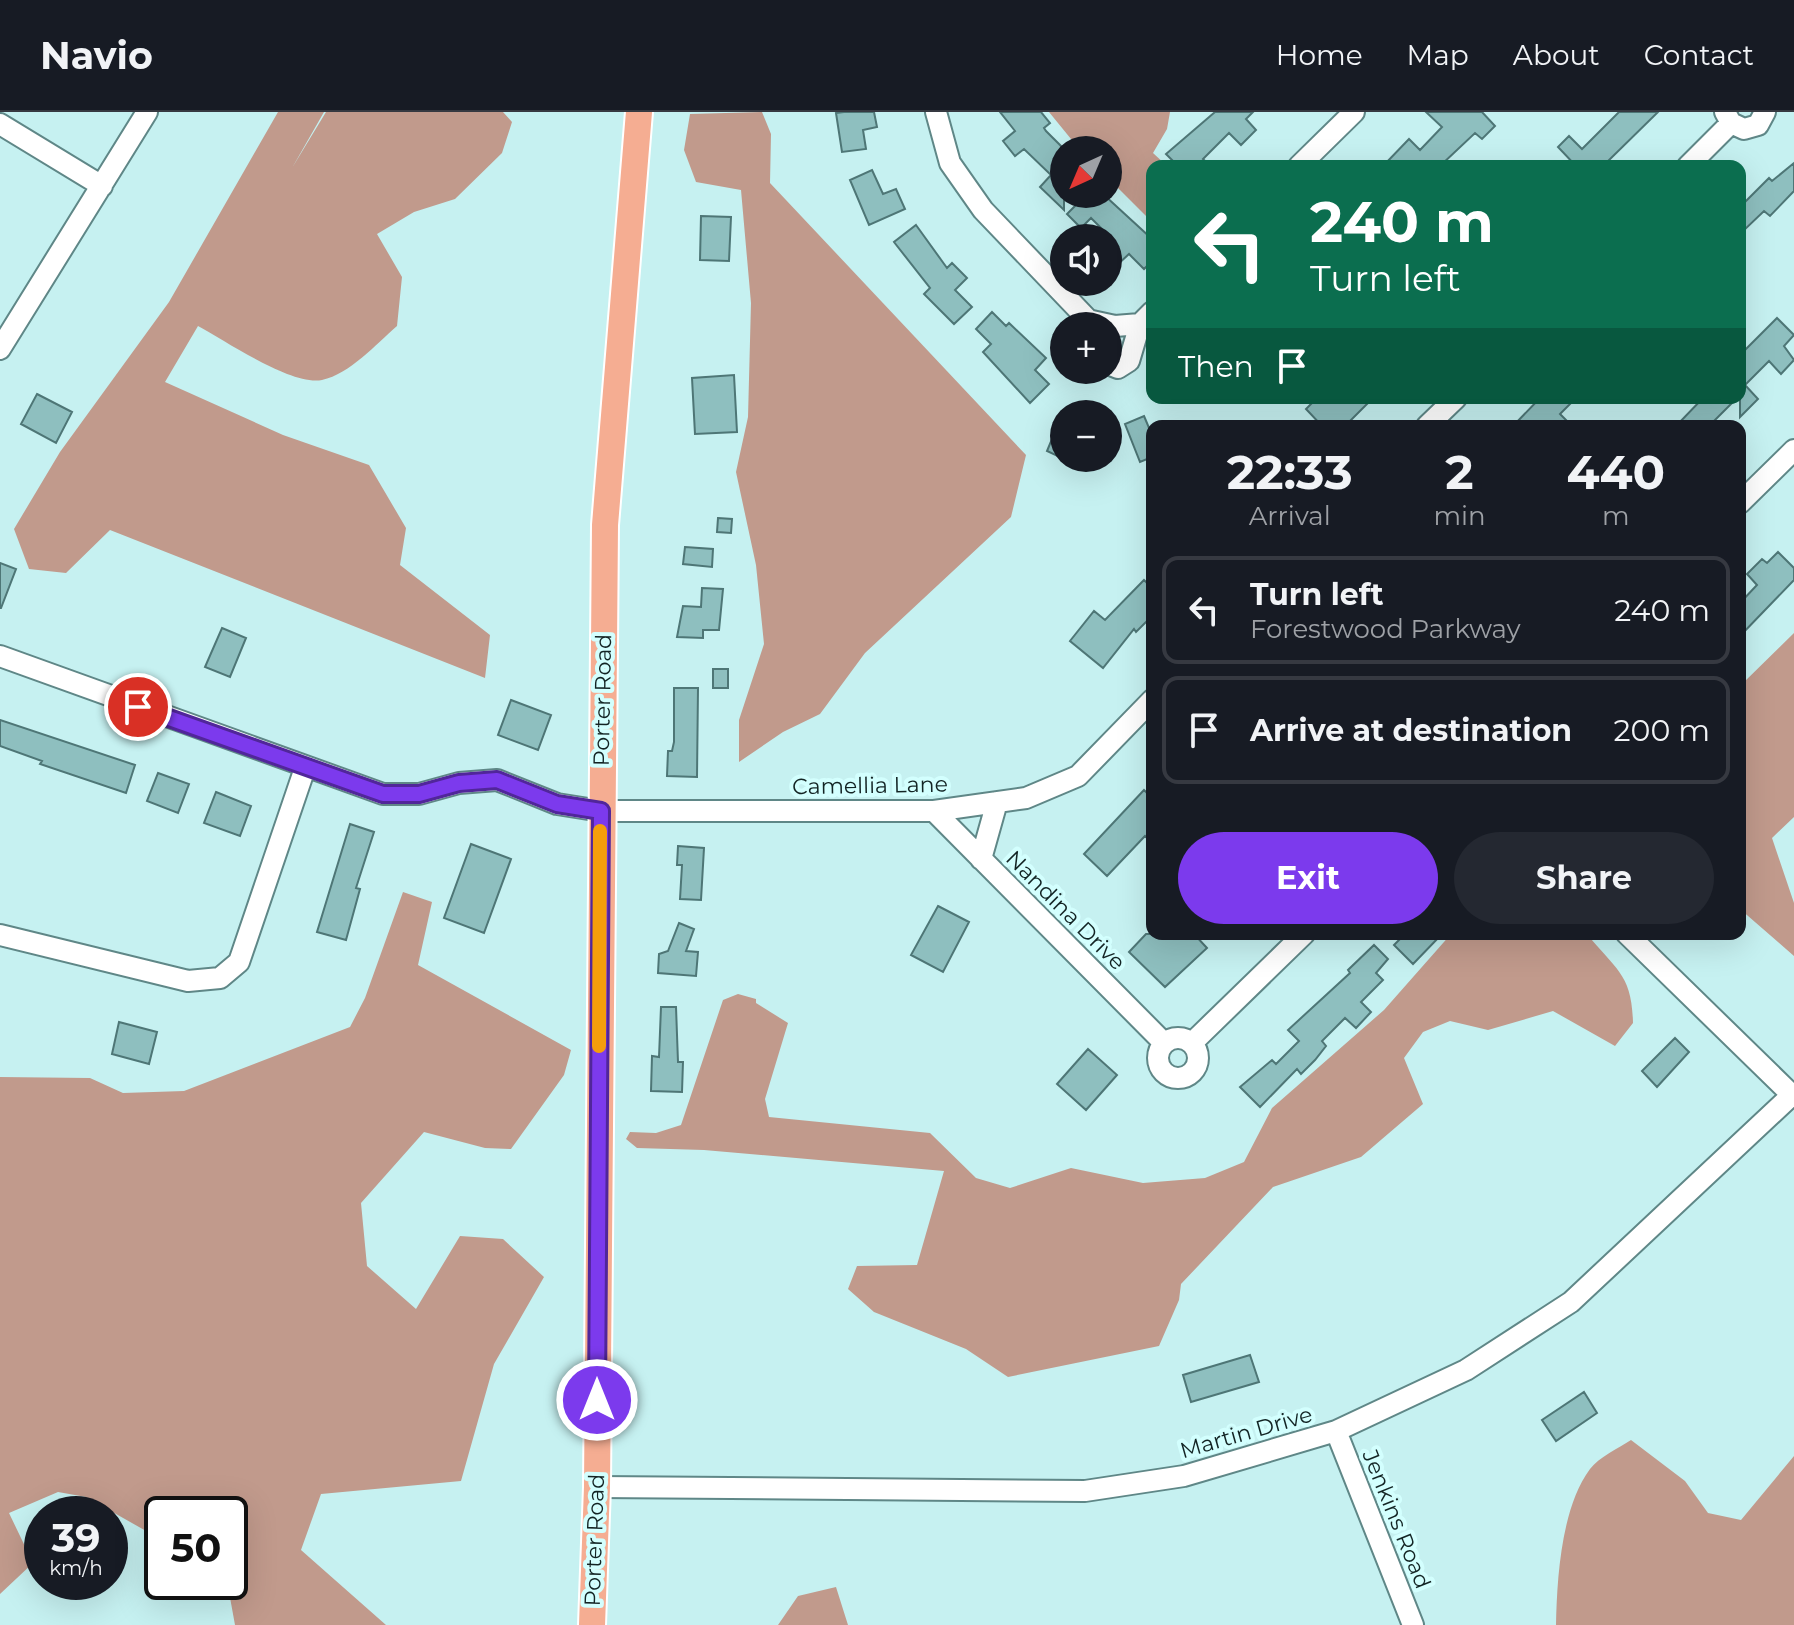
<!DOCTYPE html>
<meta charset="utf-8">
<style>
body{margin:0;font-family:Montserrat,sans-serif;background:#242831;color:#f1f3f6;height:100vh;display:flex;flex-direction:column;font-size:30px;white-space:nowrap}
*{box-sizing:border-box;margin:0}
p{font-size:26px;color:#9ea1a6}
.icon{flex:none;width:44px;height:44px;fill:none;stroke:currentColor;stroke-width:2;stroke-linecap:round;stroke-linejoin:round}
.map{position:relative;flex:1;overflow:hidden}
.drawer{position:absolute;left:1146px;top:308px;width:600px;height:520px;display:flex;flex-direction:column;background:#171b24;border-radius:16px;box-shadow:0 8px 32px #0002}
.drawer>*{flex:none}
.hud{position:absolute;left:1146px;top:48px;width:600px;height:244px;border-radius:16px;box-shadow:0 8px 32px #0002;background:#0b6e4f;color:#fff;overflow:hidden}
.needle{width:52px;rotate:224deg}
.tools{position:absolute;left:1050px;top:24px;display:grid;gap:16px}
.tools a{display:grid;place-items:center;width:72px;height:72px;border-radius:50%;background:#171b24;box-shadow:0 8px 32px #0002;font-size:40px}
.speed{position:absolute;left:24px;top:1384px;display:flex;gap:16px;font-size:40px;font-weight:700;text-align:center}
.speed>*{display:grid;place-content:center;width:104px;height:104px;border-radius:50%;background:#171b24;box-shadow:0 8px 32px #0002;line-height:1}
.speed small{font-size:20px;font-weight:400}
.speed .limit{border:4px solid #111;border-radius:12px;background:#fff;color:#111}
.pin{position:absolute;display:grid;place-items:center;width:68px;height:68px;color:#fff;margin:-34px;border:4px solid #fff;border-radius:50%;box-shadow:0 2px 8px #0007}
.me{position:absolute;width:88px;margin:-44px;rotate:0deg;stroke-linejoin:round;filter:drop-shadow(0 0 6px #0008)}
.turn{display:flex;align-items:center;gap:28px;height:168px;padding:0 32px;font-size:36px}
.turn .icon{width:104px;height:104px;stroke-width:2.5}
.turn b{display:block;font-size:56px;line-height:68px}
.then{display:flex;align-items:center;height:76px;padding:0 32px;background:#0003;gap:16px;font-size:30px}
.eta{display:flex;justify-content:space-evenly;align-items:center;height:136px;text-align:center}
.eta b{font-size:48px;font-weight:700;line-height:56px}
.button{display:flex;gap:16px;margin-top:auto;padding:16px 32px}
.button a{flex:1;height:92px;border-radius:48px;background:#7c3aed;color:#fff;font-size:32px;font-weight:700;line-height:92px;text-align:center}
.button a+a{background:#242831;color:#f1f3f6}
ul{padding:0;list-style:none}
li{display:flex;align-items:center;gap:24px;height:108px;margin:0 16px 12px;padding:0 16px;border:4px solid #363941;border-radius:16px}
li div{flex:1}
li b{display:block;font-size:30px}
li em{font-style:normal}
header{display:flex;align-items:center;gap:48px;box-sizing:border-box;height:112px;padding:0 40px;background:#171b24;border-bottom:2px solid #363941}
header strong{font-size:38px}
nav{display:flex;gap:44px;margin-inline-start:auto;font-size:28px}
.map>svg:first-child{display:block}
.forest{fill:#c19a8c}
.building{fill:#8ebfbf;stroke:#4e7676;stroke-width:2}
.lines{fill:none;stroke-linecap:round;stroke-linejoin:round}
.minor-casing{stroke:#5f8787;stroke-width:24}
.major-casing{stroke:#fff;stroke-width:30}
.minor{stroke:#fff;stroke-width:20}
.major{stroke:#f5ad92;stroke-width:26}
.route-casing{stroke:#51269a;stroke-width:20}
.route{stroke:#7c3aed;stroke-width:14}
.slow{stroke:#f59e0b;stroke-width:14}
.labels{text-anchor:middle;stroke-width:8;stroke-linejoin:round;paint-order:stroke}
.street-label{font-size:22px;fill:#132424;stroke:#d3fffe}
</style>
<header>
<strong>Navio</strong>
<nav><a>Home</a><a>Map</a><a>About</a><a>Contact</a></nav>
</header>
<div class="map">
<svg width="1794" height="1513" viewBox="0 0 1794 1513">
<rect width="100%" height="100%" fill="#c6f1f1"/>
<!-- forest -->
<path class="forest" d="M278,0h46l-32,56 34,-56h177l9,10 -10,31 -47,46 -41,13 -37,22 25,43 -5,49c-21,18 -47,48 -75,54 -31,6 -96,-39 -124,-54l-33,56 118,53 86,30 37,63 -6,37 90,70 -5,43 -375,-148 -44,43 -37,-4 -15,-40 46,-77 109,-150z
M762,0l9,22 -1,49 256,272 -15,62 -146,136 -45,61 -37,18 -44,30v-42l25,-76 -8,-79 -20,-93 12,-55 3,-114 -10,-113 -45,-8 -12,-32 6,-36z
M1049,0h121l-3,17 -14,24 14,13h-15v56l-44,-44v-28h-28z
M1794,521v184l-22,21 22,65v53l-54,-47v-223z
M403,780l29,10 -14,63 153,85 -7,25 -53,74 -26,-1 -61,-16 -63,71 6,63 49,43 44,-73 43,3 41,38 -50,87 -33,117 -140,13 -20,56 85,75h-151l-6,-33 -11,-10h12v-68h-68v26l-76,-43 -28,-5 -49,21 24,50 -33,31v-517l90,1 33,15 61,-2 166,-64 15,-29z
M1451,822h136c29,36 45,40 46,89l-18,23 -62,-35 -65,19 -38,-9 -27,11 -19,26 19,46 -62,53 -88,30 -92,97 -2,16 -20,46 -151,31 -42,-28 -92,-37 -26,-23 9,-23 60,-1 27,-94 -240,-21 -67,-2 -11,-9 4,-7 26,1 25,-8 42,-125 15,-6 18,5v4l32,20 -23,76 4,18 161,16 46,45 34,10 61,-20 72,15 62,-5 39,-16 28,-54 112,-98z
M1631,1328l54,41 23,32 33,7 53,-64v169h-238c1,-46 5,-117 34,-156 9,-12 29,-21 41,-29z
M836,1475l12,38h-70l20,-29z"/>
<!-- building -->
<path class="building" d="M844,0h30l3,15 -14,3 3,19 -24,3 -6,-39z
M1000,0h41l9,11 -6,5 2,3 18,18v61l-24,-23 11,-12 -27,-26 -9,7 -12,-15 12,-10z
M1215,0h38l-7,7 10,11 -15,15 -12,-12 -26,26 7,7h-32l-12,-12z
M1426,0h56l13,14 -13,13 -7,-6 -35,33h-57l26,-27 11,11 22,-23z
M1619,0h39l-55,54h-27l-18,-19 11,-11 13,13z
M1794,51v28l-24,25 -6,-5 -24,23v-27l29,-29 3,3z
M872,58l11,24 13,-5 9,20 -36,16 -19,-45z
M1087,82h16l49,45v22l-8,8 -15,-15 -12,11 -9,-9v-10l6,-5 -23,-23 -10,10 -14,-14z
M701,104l30,1 -2,44 -29,-1z
M916,113l31,43 5,-5 15,15 -12,12 17,17 -18,17 -30,-30 6,-6 -36,-46z
M992,200l14,14 3,-3 37,35 -11,12 14,14 -19,19 -47,-51 8,-8 -15,-15z
M1777,206l17,17 -10,11 10,14 -13,14 -12,-13 -24,24 13,14 -18,18v-62z
M734,263l3,57 -42,2 -3,-56z
M37,282l35,18 -16,31 -35,-19z
M1317,286h56l-28,28h-23l-16,-17z
M1540,286h24l6,6 -10,10 12,12h-59z
M1703,286h34l-28,28h-33z
M1064,298v49l-17,-8z
M1144,304l8,19v22l-12,5 -15,-38z
M718,406l14,1 -1,14 -14,-1z
M685,435l28,2 -1,18 -29,-3z
M1778,440l16,16v12l-54,56v-33l17,-18 -10,-11 15,-15 5,4z
M0,451l16,6 -15,39h-1z
M1144,468l8,8v28l-16,16 -2,-3 -31,39 -33,-27 24,-30 11,9z
M702,476l21,1 -4,41h-16v8l-26,-1 6,-31 18,1z
M222,516l24,10 -16,39 -25,-10z
M713,557h15v19h-15z
M674,576h24l-1,89 -30,-1 1,-25h4l2,-9z
M511,588l40,15 -13,35 -40,-15z
M0,608l135,45 -9,28 -86,-29 2,-3 -42,-15z
M158,661l31,11 -11,29 -31,-12z
M1144,678l8,8v45l-7,-7 -38,40 -23,-22z
M216,680l35,14 -11,30 -36,-13z
M350,712l24,8 -18,56 4,1 -14,51 -29,-8z
M471,732l40,15 -27,74 -40,-15z
M678,734l26,2 -3,52 -21,-1 2,-34h-5z
M938,794l31,16 -26,50 -32,-17z
M679,811l15,6 -8,22 12,1 -2,24 -38,-3 1,-19 9,-3z
M1146,822h48l13,14 -42,39 -36,-35z
M1405,822h37l-29,30 -19,-19z
M1374,833l14,14 -12,14 7,7 -22,22 10,10 -15,16 -11,-10 -23,23 4,5 -11,14 -14,14 -4,-5 -37,38 -20,-20 32,-27 4,4 23,-23 -11,-11 62,-57 -2,-3z
M661,895h15l2,55h5l-1,30 -31,-1 1,-35 7,1z
M119,910l38,10 -8,32 -37,-10z
M1675,926l14,14 -32,35 -15,-16z
M1088,937l29,26 -31,35 -29,-26z
M1250,1243l9,27 -68,20 -8,-27z
M1584,1280l13,21 -41,28 -14,-21z"/>
<g class="lines">
<defs>
<path id="minor" d="M936,0l14,51 33,47 111,116
M1725,0l6,11 13,6 14,-4 7,-13
M0,12l102,62
M1299,54l55,-54
M1688,54l43,-43
M1092,209l23,5 25,-2
M0,237l147,-237
M1108,252l10,4 11,-7 11,-37 12,-12
M1427,314l29,-28
M1740,391l54,-53
M0,544l383,138h36l40,-11 38,-3 60,24 44,7h333l92,-13 52,-22 74,-76
M934,699l230,232
M981,747l16,-57
M1627,822l167,163
M0,823l188,46 32,-3 19,-16 66,-194
M1158 946a20 20 0 1 1 40 0a20 20 0 1 1-40 0Z
M1192,931l112,-109
M1336,1319l77,194
M597,1375l488,4 99,-15 152,-45 130,-61 105,-68 223,-209"/>
<path id="major" d="M592,1513l5,-138 8,-962 34,-413"/>
</defs>
<!-- minor casing -->
<use href="#minor" class="minor-casing"/>
<!-- major casing -->
<use href="#major" class="major-casing"/>
<!-- minor -->
<use href="#minor" class="minor"/>
<!-- major -->
<use href="#major" class="major"/>
</g>
<g class="lines">
<defs>
<path id="route" d="M138,595l245,87h36l40,-11 38,-3 60,24 44,7 -4,589"/>
</defs>
<!-- route casing -->
<use href="#route" class="route-casing"/>
<!-- route -->
<use href="#route" class="route"/>
<!-- slow -->
<path class="slow" d="M599,934l1,-215"/>
</g>
<g class="labels">
<!-- street labels -->
<g class="street-label">
<text transform="translate(602 588) rotate(-89)" y="8">Porter Road</text>
<text transform="translate(870 673) rotate(-1)" y="8">Camellia Lane</text>
<text transform="translate(1066 798) rotate(45)" y="8">Nandina Drive</text>
<text transform="translate(1246 1320) rotate(-16)" y="8">Martin Drive</text>
<text transform="translate(1397 1407) rotate(68)" y="8">Jenkins Road</text>
<text transform="translate(594 1428) rotate(-88)" y="8">Porter Road</text>
</g>
</g>
</svg>
<div class="tools">
<a><svg class="needle" viewBox="-14 -14 28 28"><path d="M0-13l5 13h-10z" fill="#e53935"/><path d="M0 13l5-13h-10z" fill="#9ea1a6"/></svg></a>
<a><svg class="icon" aria-label="sound" viewBox="0 0 24 24"><path d="M4 9h4l5-4v14l-5-4H4zM17 9q2 3 0 6"/></svg></a>
<a>+</a>
<a>−</a>
</div>
<div class="speed"><div>39<small>km/h</small></div><div class="limit">50</div></div>
<div class="pin" style="left:138px;top:595px;background:#d93025"><svg class="icon" aria-label="arrive" viewBox="0 0 24 24"><path d="M6 21V4h12l-3 4 3 4H6"/></svg></div>
<svg class="me" style="left:597px;top:1288px" viewBox="-20 -20 40 40"><circle r="17" fill="#7c3aed" stroke="#fff" stroke-width="3"/><path d="M0-11L8 9 0 5-8 9z" fill="#fff"/></svg>
<div class="hud">
<div class="turn"><svg class="icon" aria-label="left" viewBox="0 0 24 24"><path d="M17 20v-9H6M10 6l-5 5 5 5"/></svg><div><b>240 m</b>Turn left</div></div>
<div class="then">Then<svg class="icon" aria-label="arrive" viewBox="0 0 24 24"><path d="M6 21V4h12l-3 4 3 4H6"/></svg></div>
</div>
<section class="drawer">
<div class="eta">
<div><b>22:33</b><p>Arrival</p></div>
<div><b>2</b><p>min</p></div>
<div><b>440</b><p>m</p></div>
</div>
<ul>
<li><svg class="icon" aria-label="left" viewBox="0 0 24 24"><path d="M17 20v-9H6M10 6l-5 5 5 5"/></svg><div><b>Turn left</b><p>Forestwood Parkway</p></div><em>240 m</em></li>
<li><svg class="icon" aria-label="arrive" viewBox="0 0 24 24"><path d="M6 21V4h12l-3 4 3 4H6"/></svg><div><b>Arrive at destination</b></div><em>200 m</em></li>
</ul>
<div class="button"><a>Exit</a><a>Share</a></div>
</section>
</div>
